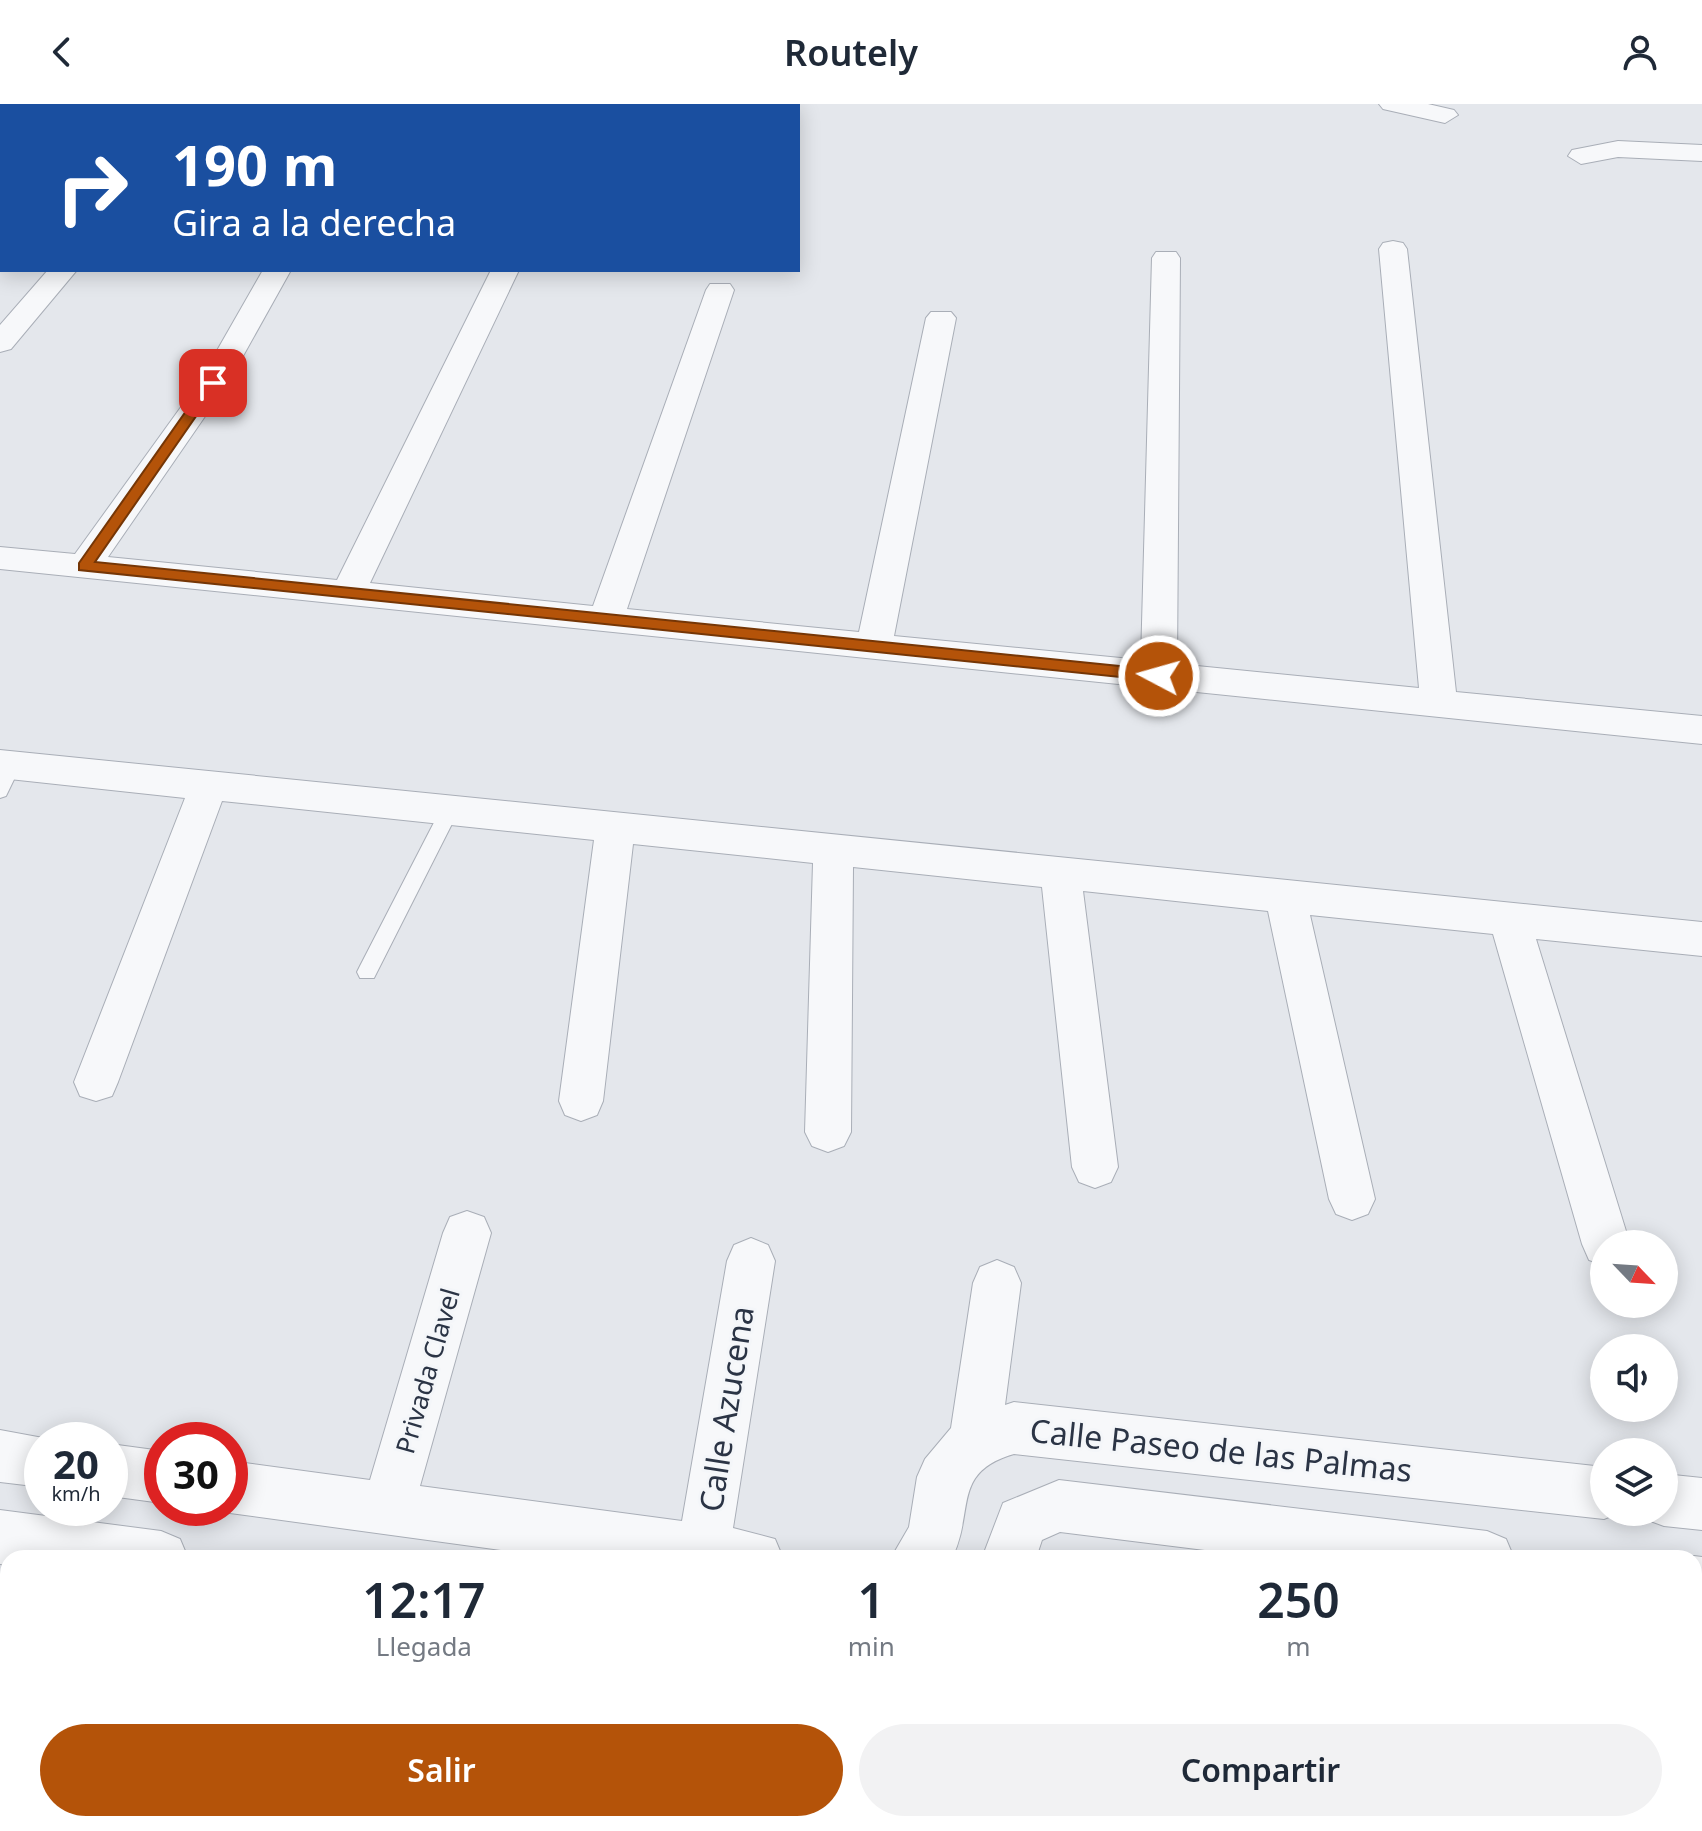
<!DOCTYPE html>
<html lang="es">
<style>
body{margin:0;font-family:"Noto Sans",sans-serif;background:#f2f2f3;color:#1f2937;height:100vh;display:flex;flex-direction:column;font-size:30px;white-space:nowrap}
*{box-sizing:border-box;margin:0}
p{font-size:26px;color:#747a83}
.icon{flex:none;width:44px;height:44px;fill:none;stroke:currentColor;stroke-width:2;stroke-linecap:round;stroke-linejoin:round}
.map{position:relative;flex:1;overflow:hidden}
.drawer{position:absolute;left:0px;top:1446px;width:1702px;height:282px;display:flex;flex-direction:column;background:#fff;border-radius:24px 24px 0 0;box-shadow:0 4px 20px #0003}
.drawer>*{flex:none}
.top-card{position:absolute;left:0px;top:0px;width:800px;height:168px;box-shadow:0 4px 20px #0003;background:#1a4fa0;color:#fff;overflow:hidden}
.needle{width:52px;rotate:115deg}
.buttons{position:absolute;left:1590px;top:1126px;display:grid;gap:16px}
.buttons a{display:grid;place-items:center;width:88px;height:88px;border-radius:50%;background:#fff;box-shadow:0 4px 20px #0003;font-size:40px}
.speed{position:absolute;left:24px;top:1318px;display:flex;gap:16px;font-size:40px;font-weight:700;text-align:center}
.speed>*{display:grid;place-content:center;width:104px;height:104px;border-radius:50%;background:#fff;box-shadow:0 4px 20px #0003;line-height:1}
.speed small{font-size:20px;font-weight:400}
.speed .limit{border:12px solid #d22;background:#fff;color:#111}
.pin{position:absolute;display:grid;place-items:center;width:68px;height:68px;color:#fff;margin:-34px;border-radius:16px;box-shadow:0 4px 12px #0006}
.me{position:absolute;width:88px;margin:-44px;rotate:276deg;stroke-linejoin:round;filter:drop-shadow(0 0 6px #0008)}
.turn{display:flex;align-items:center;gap:28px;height:168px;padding:0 40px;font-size:36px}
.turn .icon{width:104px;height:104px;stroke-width:2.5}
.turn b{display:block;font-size:56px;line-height:68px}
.eta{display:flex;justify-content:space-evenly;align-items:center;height:136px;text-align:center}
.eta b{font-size:48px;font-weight:600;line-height:56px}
.primary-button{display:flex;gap:16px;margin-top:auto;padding:16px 40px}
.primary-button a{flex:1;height:92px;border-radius:48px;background:#b45309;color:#fff;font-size:32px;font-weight:600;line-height:92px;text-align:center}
.primary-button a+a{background:#f2f2f3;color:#1f2937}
header{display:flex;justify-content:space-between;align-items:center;height:104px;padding:0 40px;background:#fff;font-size:36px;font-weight:600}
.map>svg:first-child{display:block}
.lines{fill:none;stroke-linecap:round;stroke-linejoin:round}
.lane-casing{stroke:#a9aeb7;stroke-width:2}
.street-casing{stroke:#a9aeb7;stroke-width:2}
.lane{fill:#f7f8fa;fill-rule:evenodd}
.street{fill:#f7f8fa;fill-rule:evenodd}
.route{fill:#b45309;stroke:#753606;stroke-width:2}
.labels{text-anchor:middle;stroke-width:6;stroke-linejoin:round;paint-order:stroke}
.street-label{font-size:26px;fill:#2b3445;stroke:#f4f6f9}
.near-street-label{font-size:32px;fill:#2b3445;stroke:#f4f6f9}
</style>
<header><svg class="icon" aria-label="back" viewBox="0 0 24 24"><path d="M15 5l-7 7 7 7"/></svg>Routely<svg class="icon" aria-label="person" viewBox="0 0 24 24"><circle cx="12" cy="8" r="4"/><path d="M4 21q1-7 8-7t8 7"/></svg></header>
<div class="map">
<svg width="1702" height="1727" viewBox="0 0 1702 1727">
<rect width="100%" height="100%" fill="#e4e7ec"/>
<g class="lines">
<defs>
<path id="lane" d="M12,654l9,7 -15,31 -6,2v-27l6,-11z
M450,699l9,7 -85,168h-14l-3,-6 3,-6 83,-161z"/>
<path id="street" d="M1379,0h49l26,6 4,5 -13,8 -62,-14z
M1618,37l84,4v16l-84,-4 -37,7 -13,-8 4,-6z
M1393,137l10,2 4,6 49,443 246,24v28l-1702,-175v-22l75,7 124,-172 64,-112h28l-63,113 -120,174 229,23 154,-310h28l-149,313 223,23 113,-316 4,-6h20l4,6 -107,319 232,23 67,-314 5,-6h20l5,6 -62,318 247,24 11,-402 4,-6h20l4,6 -3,406 242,24 -40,-439 4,-6z
M48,166h29l-66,79 -11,3v-27z
M0,646l1702,172v34l-166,-17 94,305h-26v21l-15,-5 -7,-16 -89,-310 -183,-19 65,284 -7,15 -16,6 -16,-6 -7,-15 -61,-288 -185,-20 35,276 -7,15 -16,6 -16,-6 -7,-15 -30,-280 -189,-20 -2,265 -7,14 -16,6 -16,-6 -7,-14 8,-269 -180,-19 -30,257 -6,14 -16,6 -16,-6 -6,-14 35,-261 -372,-39 -104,281 -6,14 -16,5 -16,-5 -6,-14 111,-284 -185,-20z
M467,1107l17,6 7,16 -71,253 262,35 45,-260 7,-16 17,-7 17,7 7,16 -42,267 42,11 8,19h-224l-329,-45 -12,-5h12v-47l140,19 73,-247 7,-16z
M997,1156l17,7 7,16 -16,122 9,-3 590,65v45h17l-17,7 -590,-65c-63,18 -39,58 -62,104h-61l18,-31 8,-50 8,-18 26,-31 22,-145 7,-16z
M0,1326l54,10h-12v47l-42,-5z
M110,1340l52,7v52l-52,-7z
M1664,1370l38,4v52l-38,-4 -19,-7 -2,-7h21z
M1059,1376l428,51 19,8 8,19h-245l-209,-26 -18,8 -6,18h-54l21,-55z
M0,1406l161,21 19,8 8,19h-180v7l-8,-1z
M1694,1452l8,1v54l-8,-1v-52h-5z
M118,1720h59l-3,7h-58z
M478,1720h58l-2,7h-58z
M842,1720h58l-1,7h-58z"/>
</defs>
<!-- lane casing -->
<use href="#lane" class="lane-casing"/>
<!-- street casing -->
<use href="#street" class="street-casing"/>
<!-- lane -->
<use href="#lane" class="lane"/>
<!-- street -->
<use href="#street" class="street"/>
</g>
<!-- route -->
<path class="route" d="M208,276l11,3 -124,179 1064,108 8,6 -8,5 -1080,-111v-7z"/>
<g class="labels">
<!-- street labels -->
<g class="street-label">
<text transform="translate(428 1267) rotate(-74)" y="9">Privada Clavel</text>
</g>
<!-- near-street labels -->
<g class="near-street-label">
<text transform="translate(727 1305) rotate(-81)" y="11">Calle Azucena</text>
<text transform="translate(1221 1347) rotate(6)" y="11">Calle Paseo de las Palmas</text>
</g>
</g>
</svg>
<div class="buttons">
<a><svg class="needle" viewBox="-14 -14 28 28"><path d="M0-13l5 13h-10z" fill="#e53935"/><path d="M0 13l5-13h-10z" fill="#747a83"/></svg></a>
<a><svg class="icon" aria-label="sound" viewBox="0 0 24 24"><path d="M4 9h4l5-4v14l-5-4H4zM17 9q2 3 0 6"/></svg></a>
<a><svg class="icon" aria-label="layers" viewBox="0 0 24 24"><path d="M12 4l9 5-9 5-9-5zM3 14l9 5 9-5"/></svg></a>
</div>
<div class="speed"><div>20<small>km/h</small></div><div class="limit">30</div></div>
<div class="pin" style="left:213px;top:279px;background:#d93025"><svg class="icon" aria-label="arrive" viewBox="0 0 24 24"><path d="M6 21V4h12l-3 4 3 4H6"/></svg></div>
<svg class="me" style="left:1159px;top:572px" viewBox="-20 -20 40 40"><circle r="17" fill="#b45309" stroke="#fff" stroke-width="3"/><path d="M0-11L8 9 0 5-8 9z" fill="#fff"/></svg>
<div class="top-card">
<div class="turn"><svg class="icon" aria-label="right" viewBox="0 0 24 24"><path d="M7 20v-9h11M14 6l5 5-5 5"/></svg><div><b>190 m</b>Gira a la derecha</div></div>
</div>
<section class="drawer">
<div class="eta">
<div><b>12:17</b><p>Llegada</p></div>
<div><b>1</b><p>min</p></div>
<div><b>250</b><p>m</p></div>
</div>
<div class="primary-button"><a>Salir</a><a>Compartir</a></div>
</section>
</div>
